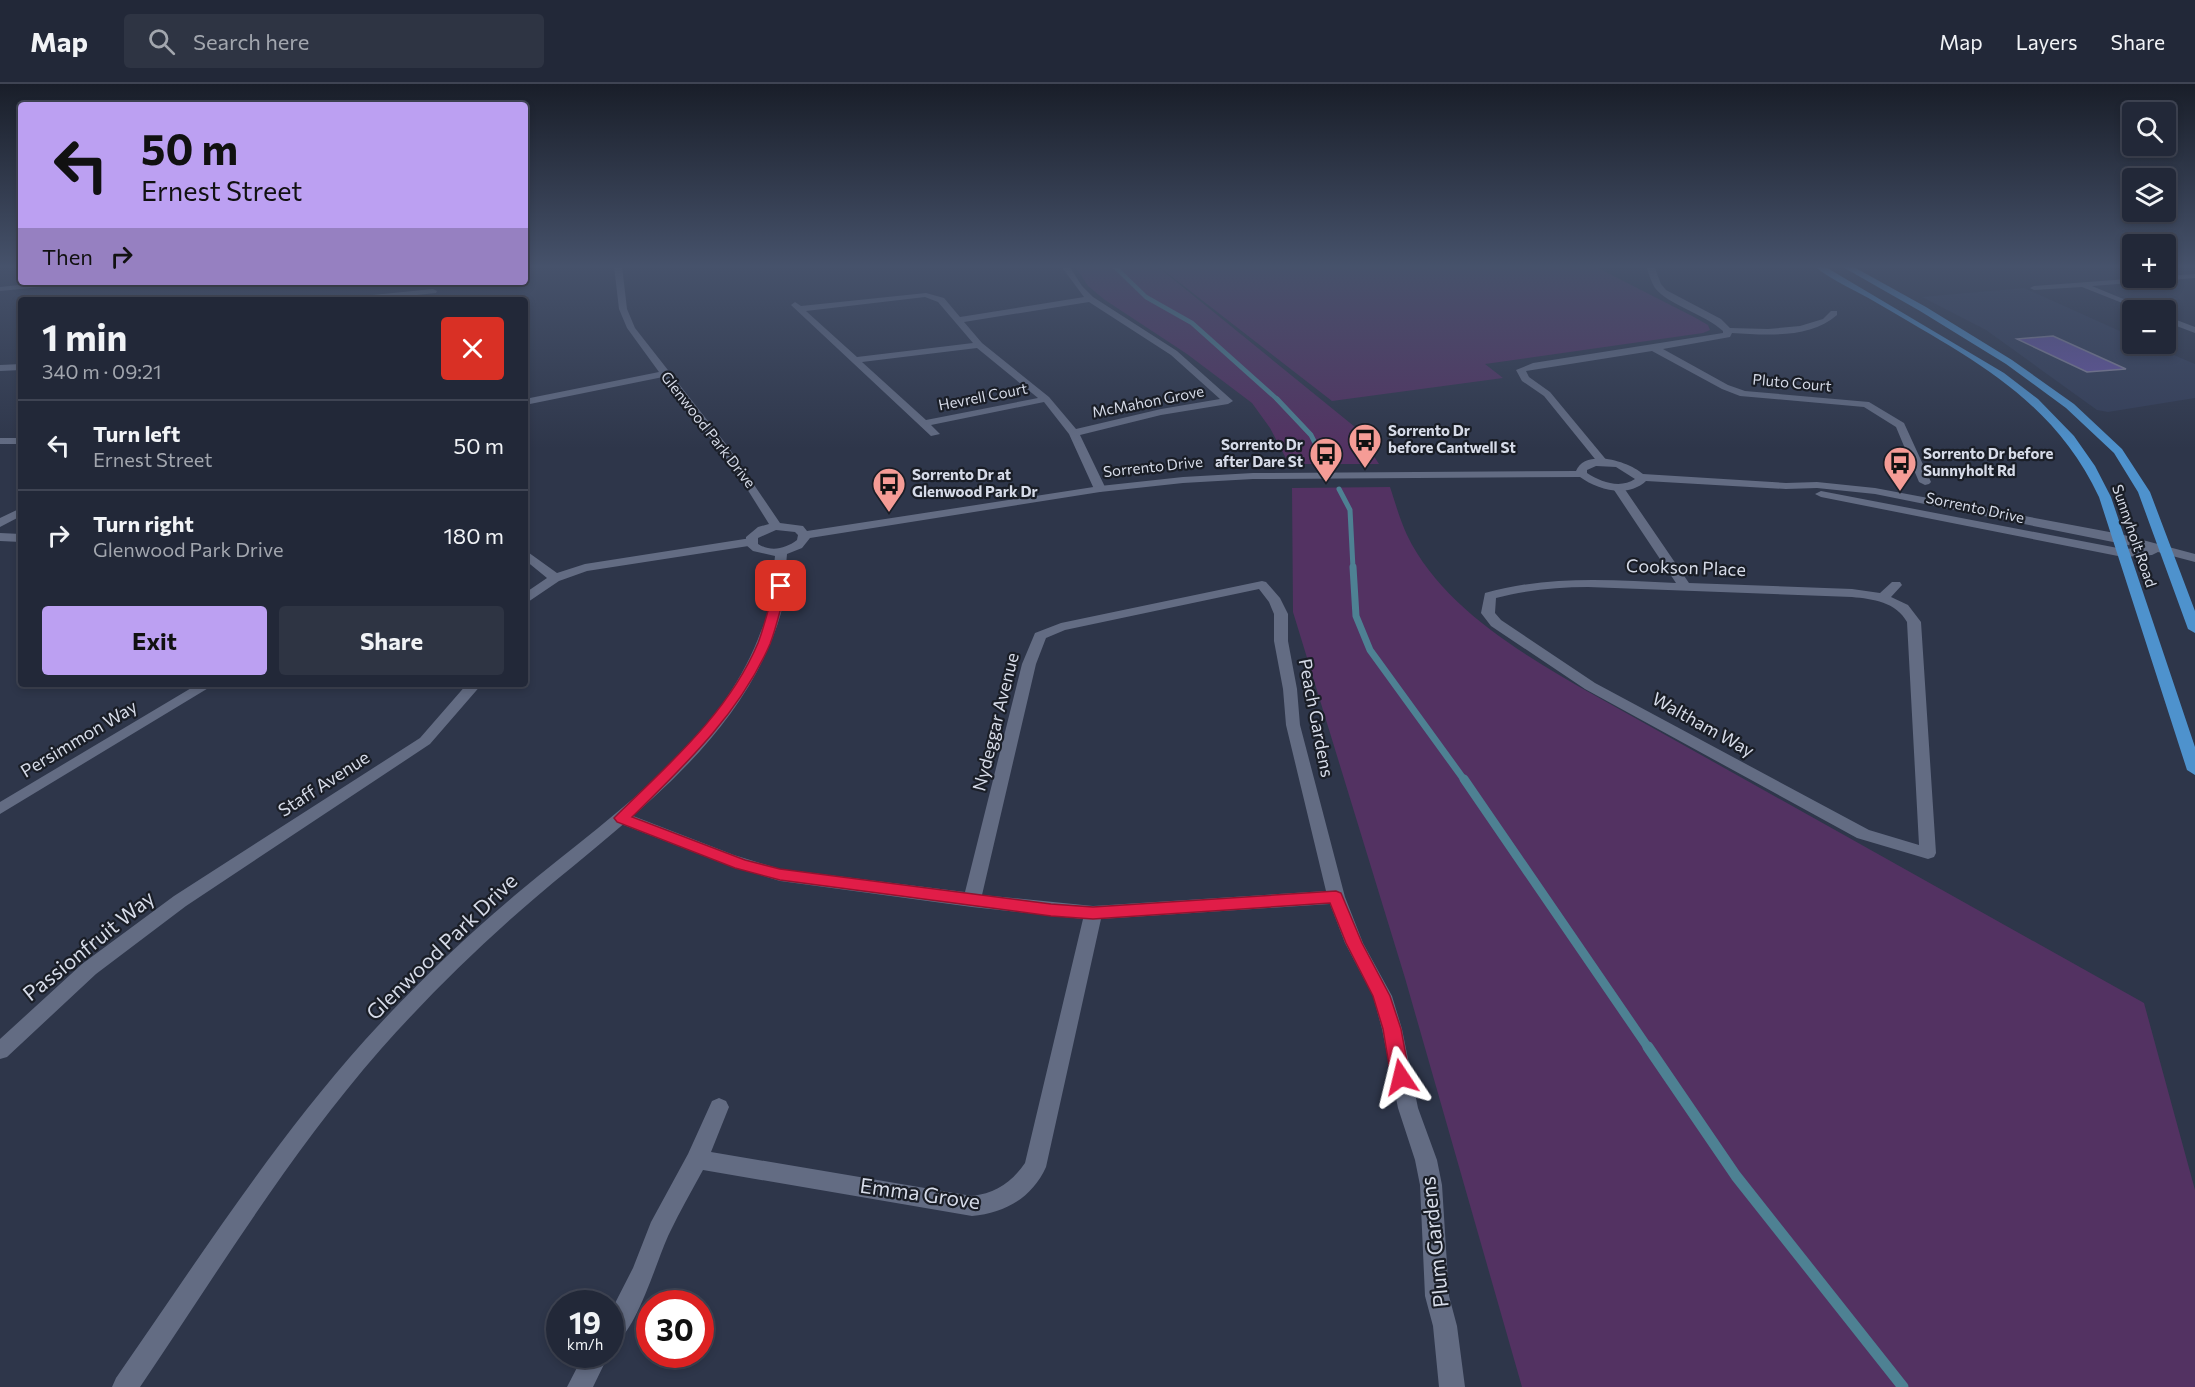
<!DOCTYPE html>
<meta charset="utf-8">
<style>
body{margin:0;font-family:Commissioner,sans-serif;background:#2e3443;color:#f1f3f6;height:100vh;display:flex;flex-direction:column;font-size:22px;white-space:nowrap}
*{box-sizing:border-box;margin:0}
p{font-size:20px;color:#a2a6ae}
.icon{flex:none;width:33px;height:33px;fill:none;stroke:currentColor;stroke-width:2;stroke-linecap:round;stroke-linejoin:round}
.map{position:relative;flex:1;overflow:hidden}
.sheet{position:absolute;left:18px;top:213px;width:510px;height:390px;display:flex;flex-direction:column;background:#222838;border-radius:6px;box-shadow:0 3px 9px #0003,0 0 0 2px #3f4453}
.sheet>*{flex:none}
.top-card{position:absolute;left:18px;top:18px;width:510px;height:183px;border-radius:6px;box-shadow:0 3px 9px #0003,0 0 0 2px #3f4453;background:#bca0f2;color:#111;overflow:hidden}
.fabs{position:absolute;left:2122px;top:18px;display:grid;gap:12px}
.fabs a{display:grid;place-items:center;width:54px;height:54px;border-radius:6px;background:#222838;box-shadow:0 3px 9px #0003,0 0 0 2px #3f4453;font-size:30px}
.speed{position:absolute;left:546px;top:1206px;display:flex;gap:12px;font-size:30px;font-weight:700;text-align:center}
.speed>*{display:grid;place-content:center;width:78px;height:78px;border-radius:50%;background:#222838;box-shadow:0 3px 9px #0003,0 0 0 2px #3f4453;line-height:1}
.speed small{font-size:15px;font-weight:400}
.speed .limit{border:9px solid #d22;background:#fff;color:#111}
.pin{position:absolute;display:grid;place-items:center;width:51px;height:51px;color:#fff;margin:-26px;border-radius:12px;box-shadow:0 3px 9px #0006}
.me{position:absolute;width:66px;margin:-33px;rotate:350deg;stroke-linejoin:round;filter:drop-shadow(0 0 4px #0008)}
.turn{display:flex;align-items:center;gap:21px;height:126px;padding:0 24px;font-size:27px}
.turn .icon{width:78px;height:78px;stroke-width:2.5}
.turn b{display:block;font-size:42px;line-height:51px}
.then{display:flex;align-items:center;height:57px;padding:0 24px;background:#0003;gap:12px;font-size:22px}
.round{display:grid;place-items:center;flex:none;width:63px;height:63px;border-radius:6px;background:#2e3443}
.summary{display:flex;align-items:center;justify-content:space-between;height:102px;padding:0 24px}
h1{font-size:36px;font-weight:700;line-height:45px}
.action{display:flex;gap:12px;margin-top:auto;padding:12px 24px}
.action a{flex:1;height:69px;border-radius:6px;background:#bca0f2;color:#111;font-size:24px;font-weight:700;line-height:69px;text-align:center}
.action a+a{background:#2e3443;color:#f1f3f6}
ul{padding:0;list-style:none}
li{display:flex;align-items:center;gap:18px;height:90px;padding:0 24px;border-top:2px solid #3f4453}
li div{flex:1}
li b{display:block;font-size:22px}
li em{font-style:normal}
header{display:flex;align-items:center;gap:36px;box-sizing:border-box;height:84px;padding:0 30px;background:#222838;border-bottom:2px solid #3f4453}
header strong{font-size:28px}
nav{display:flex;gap:33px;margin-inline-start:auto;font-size:21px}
.search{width:420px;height:54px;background:#2e3443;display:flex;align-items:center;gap:15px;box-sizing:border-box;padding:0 21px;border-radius:6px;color:#a2a6ae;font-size:22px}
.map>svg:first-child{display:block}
.built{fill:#343e58}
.green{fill:#533262}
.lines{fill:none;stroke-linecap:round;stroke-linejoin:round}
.stream-far4{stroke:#4e8193;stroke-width:4.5}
.stream-far3{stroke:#4e8193;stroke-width:5}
.stream-far2{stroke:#4e8193;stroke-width:7}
.stream-far1{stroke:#4e8193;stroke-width:9}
.stream{stroke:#4e8193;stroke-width:11}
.building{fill:#6755a5;stroke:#88859e;stroke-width:1.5}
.minor{fill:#636c83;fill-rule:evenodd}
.tertiary{fill:#636c83;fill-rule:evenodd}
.primary{fill:#4e92cd;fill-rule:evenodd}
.route{fill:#e11d48;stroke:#92132f;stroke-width:1.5}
.labels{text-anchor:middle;stroke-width:4.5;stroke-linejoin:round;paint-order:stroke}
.far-street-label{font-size:15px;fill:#d6dbe8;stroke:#1a1e27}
.far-poi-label{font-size:15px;font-weight:bold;fill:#d6dbe8;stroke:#1a1e27;text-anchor:start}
.street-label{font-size:18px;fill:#d6dbe8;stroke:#1a1e27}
.near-street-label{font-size:21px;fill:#d6dbe8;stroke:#1a1e27}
</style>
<header>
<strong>Map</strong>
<div class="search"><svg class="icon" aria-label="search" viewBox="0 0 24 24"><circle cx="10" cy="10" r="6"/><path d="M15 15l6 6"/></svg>Search here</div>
<nav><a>Map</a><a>Layers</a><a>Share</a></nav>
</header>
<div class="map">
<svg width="2195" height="1303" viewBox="0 0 2195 1303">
<rect width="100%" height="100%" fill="#2e364a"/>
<!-- built -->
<path class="built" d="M2024,204l109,49v7h15l47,20v34l-87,14 -11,-2 -111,-80 -64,-33z"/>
<!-- green -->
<path class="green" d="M1075,182h82l198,161 24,37h-90l-19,-36 -18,-25 -65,-49 -82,-54 -17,-14z
M1158,182h436l100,51 14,8 2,5 -7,3 -218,31 18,14 -171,23z
M1390,403c5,15 10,33 17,48 35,73 120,122 187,160l550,308 51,187v197h-673l-117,-409 -112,-366 -1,-124z"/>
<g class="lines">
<!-- stream-far4 -->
<path class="stream-far4" d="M1114,182l32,31 46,26 86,77"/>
<!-- stream-far3 -->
<path class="stream-far3" d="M1277,315l34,36 13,26
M1339,405l11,21 3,58"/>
<!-- stream-far2 -->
<path class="stream-far2" d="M1353,483l3,49 14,34 95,131"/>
<!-- stream-far1 -->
<path class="stream-far1" d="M1464,695l185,270"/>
<!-- stream -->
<path class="stream" d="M1648,963l88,129 167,211"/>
</g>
<!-- building -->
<path class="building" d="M2053,252l73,33 -39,3 -70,-33z"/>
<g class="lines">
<!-- minor -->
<path class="minor" d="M1061,182h8l13,20 11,11 84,54 56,50 -5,3 -67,11 -81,20 26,54 -6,3 -6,-3 -25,-55 -25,-32 -113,23 9,9 -9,2 -140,-131 4,-3 6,4 125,-13 18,5 16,19 124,-20zM925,213l13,5 35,41 -116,14 -51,-46zM1089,218l82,53 49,44 -59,10 -85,20 -27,-32 -67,-54 -18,-21zM977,264l61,50 -112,22 -64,-58z
M1646,182h8l7,18 5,6 55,29 9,9 38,1 32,-3 23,-7 8,-8h6v4c-27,24 -71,20 -105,18l-2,4 -67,12 65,36 17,6 124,11 35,21 27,59 -2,2 -4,1 -6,-3 -23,-55 -32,-20 -124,-11 -18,-7 -70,-38 -126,20 3,6 21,15 58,70 -5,3 -4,-1 -55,-68 -22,-15 -6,-11 17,-7 190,-30v-2c-18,-17 -55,-26 -68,-43 -4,-6 -6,-14 -9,-22z
M2195,190v4l-103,8 58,24h-10l-58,-23 -48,3 -4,-2 4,-2z
M47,198h29l-4,2 -72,7v-4z
M433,205l4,2 -1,2 -68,7h-29l4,-2z
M2166,232l29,11v6l-29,-11z
M21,280v6l-21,1v-6z
M1618,400l4,1 67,98 163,6 28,4 12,-11h8l2,3 -11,12 17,8 13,17 15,231 -2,4 -6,2 -71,-21 -272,-149 -94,-63 -10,-13 4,-20c64,-18 127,-13 191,-10l-64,-96zM1588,503l264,10c21,2 44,5 55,25l12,223 -50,-15 -274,-147 -94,-63 -6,-7 1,-15c30,-8 61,-11 92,-11z
M21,424v8l-21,11v-9z
M0,449l21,1v8l-21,-1z
M751,454l4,1v6l-168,26 -28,10 -34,23v-11l22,-15 -22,-18v-10l32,23 28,-9z
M2165,462l30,8v8l-34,-9 -2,-3z
M1262,497l4,1 14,16 8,16v27l9,48 3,36 45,172 18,46 29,53 10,33 16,79 19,52 5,25 7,111 8,30 8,61h-26l-6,-61 -8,-30 -5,-111 -5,-25 -17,-52 -16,-79 -9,-33 -28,-53 -15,-39 -229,15 -55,248c-14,31 -41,46 -74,49l-269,-46c-11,20 -23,41 -33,62 -13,26 -34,104 -60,115v-34l23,-45 18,-46 37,-68 24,-53 7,-3 7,3 3,6 -18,45 261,44c24,-3 39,-13 53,-33l58,-244 -111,-12 -192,-26 -58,-18 -106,-41 -2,-4 2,-4h12l106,41 46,14 185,23 57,-228 13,-31 26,-10zM1259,505l10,13 5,12v27l9,48 3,36 40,166 -233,15 -111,-11 54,-231 10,-26 19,-8z
M198,600h17l-215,130v-12z
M467,600h15l-52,60 -244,162 -90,68 -89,83 -7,2v-20l82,-75 92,-68 246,-158z
M584,1270h25l-16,33h-26z"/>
<!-- tertiary -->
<path class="tertiary" d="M614,182h8l5,43 8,19 94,120 51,75 23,3 4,5 293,-45 83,-9 70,-4 323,-2c9,-23 53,-10 67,3l143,9 31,-1 58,6 245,46 49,13 2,3 -6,4 -7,-2 -6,3 -29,2 -302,-60 -6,-3 6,-3 302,58 20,-1 -268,-54 -58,-6 -31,1 -140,-8c-18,17 -48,9 -66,-4l-327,2 -70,4 -83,9 -290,46 -8,10 -15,6c-2,19 -1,41 -6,59 -36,125 -152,205 -246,285 -55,47 -106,97 -154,151 -92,105 -163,223 -241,338h-28l4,-9c80,-115 155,-233 249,-338 48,-53 100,-103 155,-149 87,-73 194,-142 238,-252 3,-9 9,-20 11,-30 3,-17 4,-36 6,-53l-22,-5 -7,-6v-8l12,-10 11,-3 -30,-48 -76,-99 -138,28v-6l134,-27 -32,-44 -8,-19zM1596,382l20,1 19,12c-15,10 -34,3 -48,-6v-3zM776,446l19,2 3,3 -1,5c-12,9 -26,12 -39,4v-6z
M0,354h21v6h-21z"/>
<!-- primary -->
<path class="primary" d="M1814,182h10l180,107 34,26 36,37 21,30 16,31 84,250v28l-8,-5 -88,-273c-47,-100 -131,-140 -222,-194 -20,-12 -44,-22 -63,-37z
M1841,182h11l74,41 86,53 62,44 48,45 28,43 45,119v22l-7,-4 -50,-137 -24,-39 -48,-45 -60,-44 -86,-53z"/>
</g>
<!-- sky -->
<linearGradient id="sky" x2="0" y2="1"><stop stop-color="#191e29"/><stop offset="0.5" stop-color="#46526b"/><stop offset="1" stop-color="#46526b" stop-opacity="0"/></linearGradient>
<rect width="2195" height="365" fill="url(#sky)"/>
<!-- route -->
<path class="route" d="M781,498l6,4c-6,19 -10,40 -17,58 -30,69 -85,121 -138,173l113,43 35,9 271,35 42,3 243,-16 5,2 21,50 28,53 11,33 9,48 -3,5 -6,3 -7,-3 -3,-5 -8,-48 -10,-33 -27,-53 -16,-40 -237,16 -42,-3 -271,-36 -45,-12 -118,-46 -3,-4 3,-3c52,-51 112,-103 141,-172 7,-18 11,-38 17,-57z"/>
<!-- icons -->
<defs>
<symbol id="bus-pin" viewBox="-11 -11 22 30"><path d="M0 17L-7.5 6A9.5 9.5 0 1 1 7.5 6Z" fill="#f59c96" stroke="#1a1e27"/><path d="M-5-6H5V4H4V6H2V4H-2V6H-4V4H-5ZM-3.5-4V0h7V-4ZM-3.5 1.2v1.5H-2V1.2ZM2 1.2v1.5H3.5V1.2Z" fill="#111"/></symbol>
</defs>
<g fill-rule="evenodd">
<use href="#bus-pin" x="1346" y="337" width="38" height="52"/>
<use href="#bus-pin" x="1307" y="351" width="38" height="52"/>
<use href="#bus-pin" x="1881" y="360" width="38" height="52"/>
<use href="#bus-pin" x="870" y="381" width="38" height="52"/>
</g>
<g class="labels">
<!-- far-street labels -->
<g class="far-street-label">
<text transform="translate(1792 299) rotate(5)" y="5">Pluto Court</text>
<text transform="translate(983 313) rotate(-11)" y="5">Hevrell Court</text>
<text transform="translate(1148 318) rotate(-11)" y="5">McMahon Grove</text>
<text transform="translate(708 346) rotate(52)" y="5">Glenwood Park Drive</text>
<text transform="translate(1153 383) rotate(-6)" y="5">Sorrento Drive</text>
<text transform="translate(1975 424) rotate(12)" y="5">Sorrento Drive</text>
<text transform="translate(2134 452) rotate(71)" y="5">Sunnyholt Road</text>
</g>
<!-- far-poi labels -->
<g class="far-poi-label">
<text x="1388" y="352">Sorrento Dr<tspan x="1388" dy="17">before Cantwell St</tspan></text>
<text x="1303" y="366" text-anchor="end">Sorrento Dr<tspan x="1303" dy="17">after Dare St</tspan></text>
<text x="1923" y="375">Sorrento Dr before<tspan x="1923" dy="17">Sunnyholt Rd</tspan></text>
<text x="912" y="396">Sorrento Dr at<tspan x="912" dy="17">Glenwood Park Dr</tspan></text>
</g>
<!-- street labels -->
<g class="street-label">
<text transform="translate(1686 484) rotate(2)" y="6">Cookson Place</text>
<text transform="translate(1316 634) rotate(79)" y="6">Peach Gardens</text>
<text transform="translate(996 638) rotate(-76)" y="6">Nydeggar Avenue</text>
<text transform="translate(1703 641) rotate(29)" y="6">Waltham Way</text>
<text transform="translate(79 655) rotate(-31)" y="6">Persimmon Way</text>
<text transform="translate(324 700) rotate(-33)" y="6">Staff Avenue</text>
</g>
<!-- near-street labels -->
<g class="near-street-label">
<text transform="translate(89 862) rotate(-39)" y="7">Passionfruit Way</text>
<text transform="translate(442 863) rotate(-44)" y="7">Glenwood Park Drive</text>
<text transform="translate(920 1110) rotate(8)" y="7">Emma Grove</text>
<text transform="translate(1435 1158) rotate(-96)" y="7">Plum Gardens</text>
</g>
</g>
</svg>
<div class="fabs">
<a><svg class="icon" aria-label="search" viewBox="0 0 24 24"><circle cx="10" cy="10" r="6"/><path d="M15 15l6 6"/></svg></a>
<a><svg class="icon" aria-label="layers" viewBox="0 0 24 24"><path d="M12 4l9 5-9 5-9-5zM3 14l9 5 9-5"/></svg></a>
<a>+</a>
<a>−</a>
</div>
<div class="speed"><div>19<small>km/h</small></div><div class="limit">30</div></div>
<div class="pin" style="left:781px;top:502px;background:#d93025"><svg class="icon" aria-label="arrive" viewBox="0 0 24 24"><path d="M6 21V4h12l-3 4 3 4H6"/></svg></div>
<svg class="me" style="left:1401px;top:993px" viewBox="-20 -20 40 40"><path d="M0-17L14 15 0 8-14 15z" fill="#e11d48" stroke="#fff" stroke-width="4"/></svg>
<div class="top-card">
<div class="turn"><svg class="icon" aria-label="left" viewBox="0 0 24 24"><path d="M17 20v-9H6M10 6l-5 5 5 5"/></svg><div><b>50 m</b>Ernest Street</div></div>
<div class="then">Then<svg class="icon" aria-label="right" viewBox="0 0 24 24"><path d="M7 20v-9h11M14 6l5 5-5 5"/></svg></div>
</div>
<section class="sheet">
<div class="summary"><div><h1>1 min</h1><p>340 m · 09:21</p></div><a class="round" style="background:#d93025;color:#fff"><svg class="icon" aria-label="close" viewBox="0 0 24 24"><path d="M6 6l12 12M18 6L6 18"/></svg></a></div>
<ul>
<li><svg class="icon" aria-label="left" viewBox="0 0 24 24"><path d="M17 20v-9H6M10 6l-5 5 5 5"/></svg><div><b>Turn left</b><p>Ernest Street</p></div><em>50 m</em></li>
<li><svg class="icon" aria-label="right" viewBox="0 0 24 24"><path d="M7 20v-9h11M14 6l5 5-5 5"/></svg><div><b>Turn right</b><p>Glenwood Park Drive</p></div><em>180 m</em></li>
</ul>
<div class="action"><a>Exit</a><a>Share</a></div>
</section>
</div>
